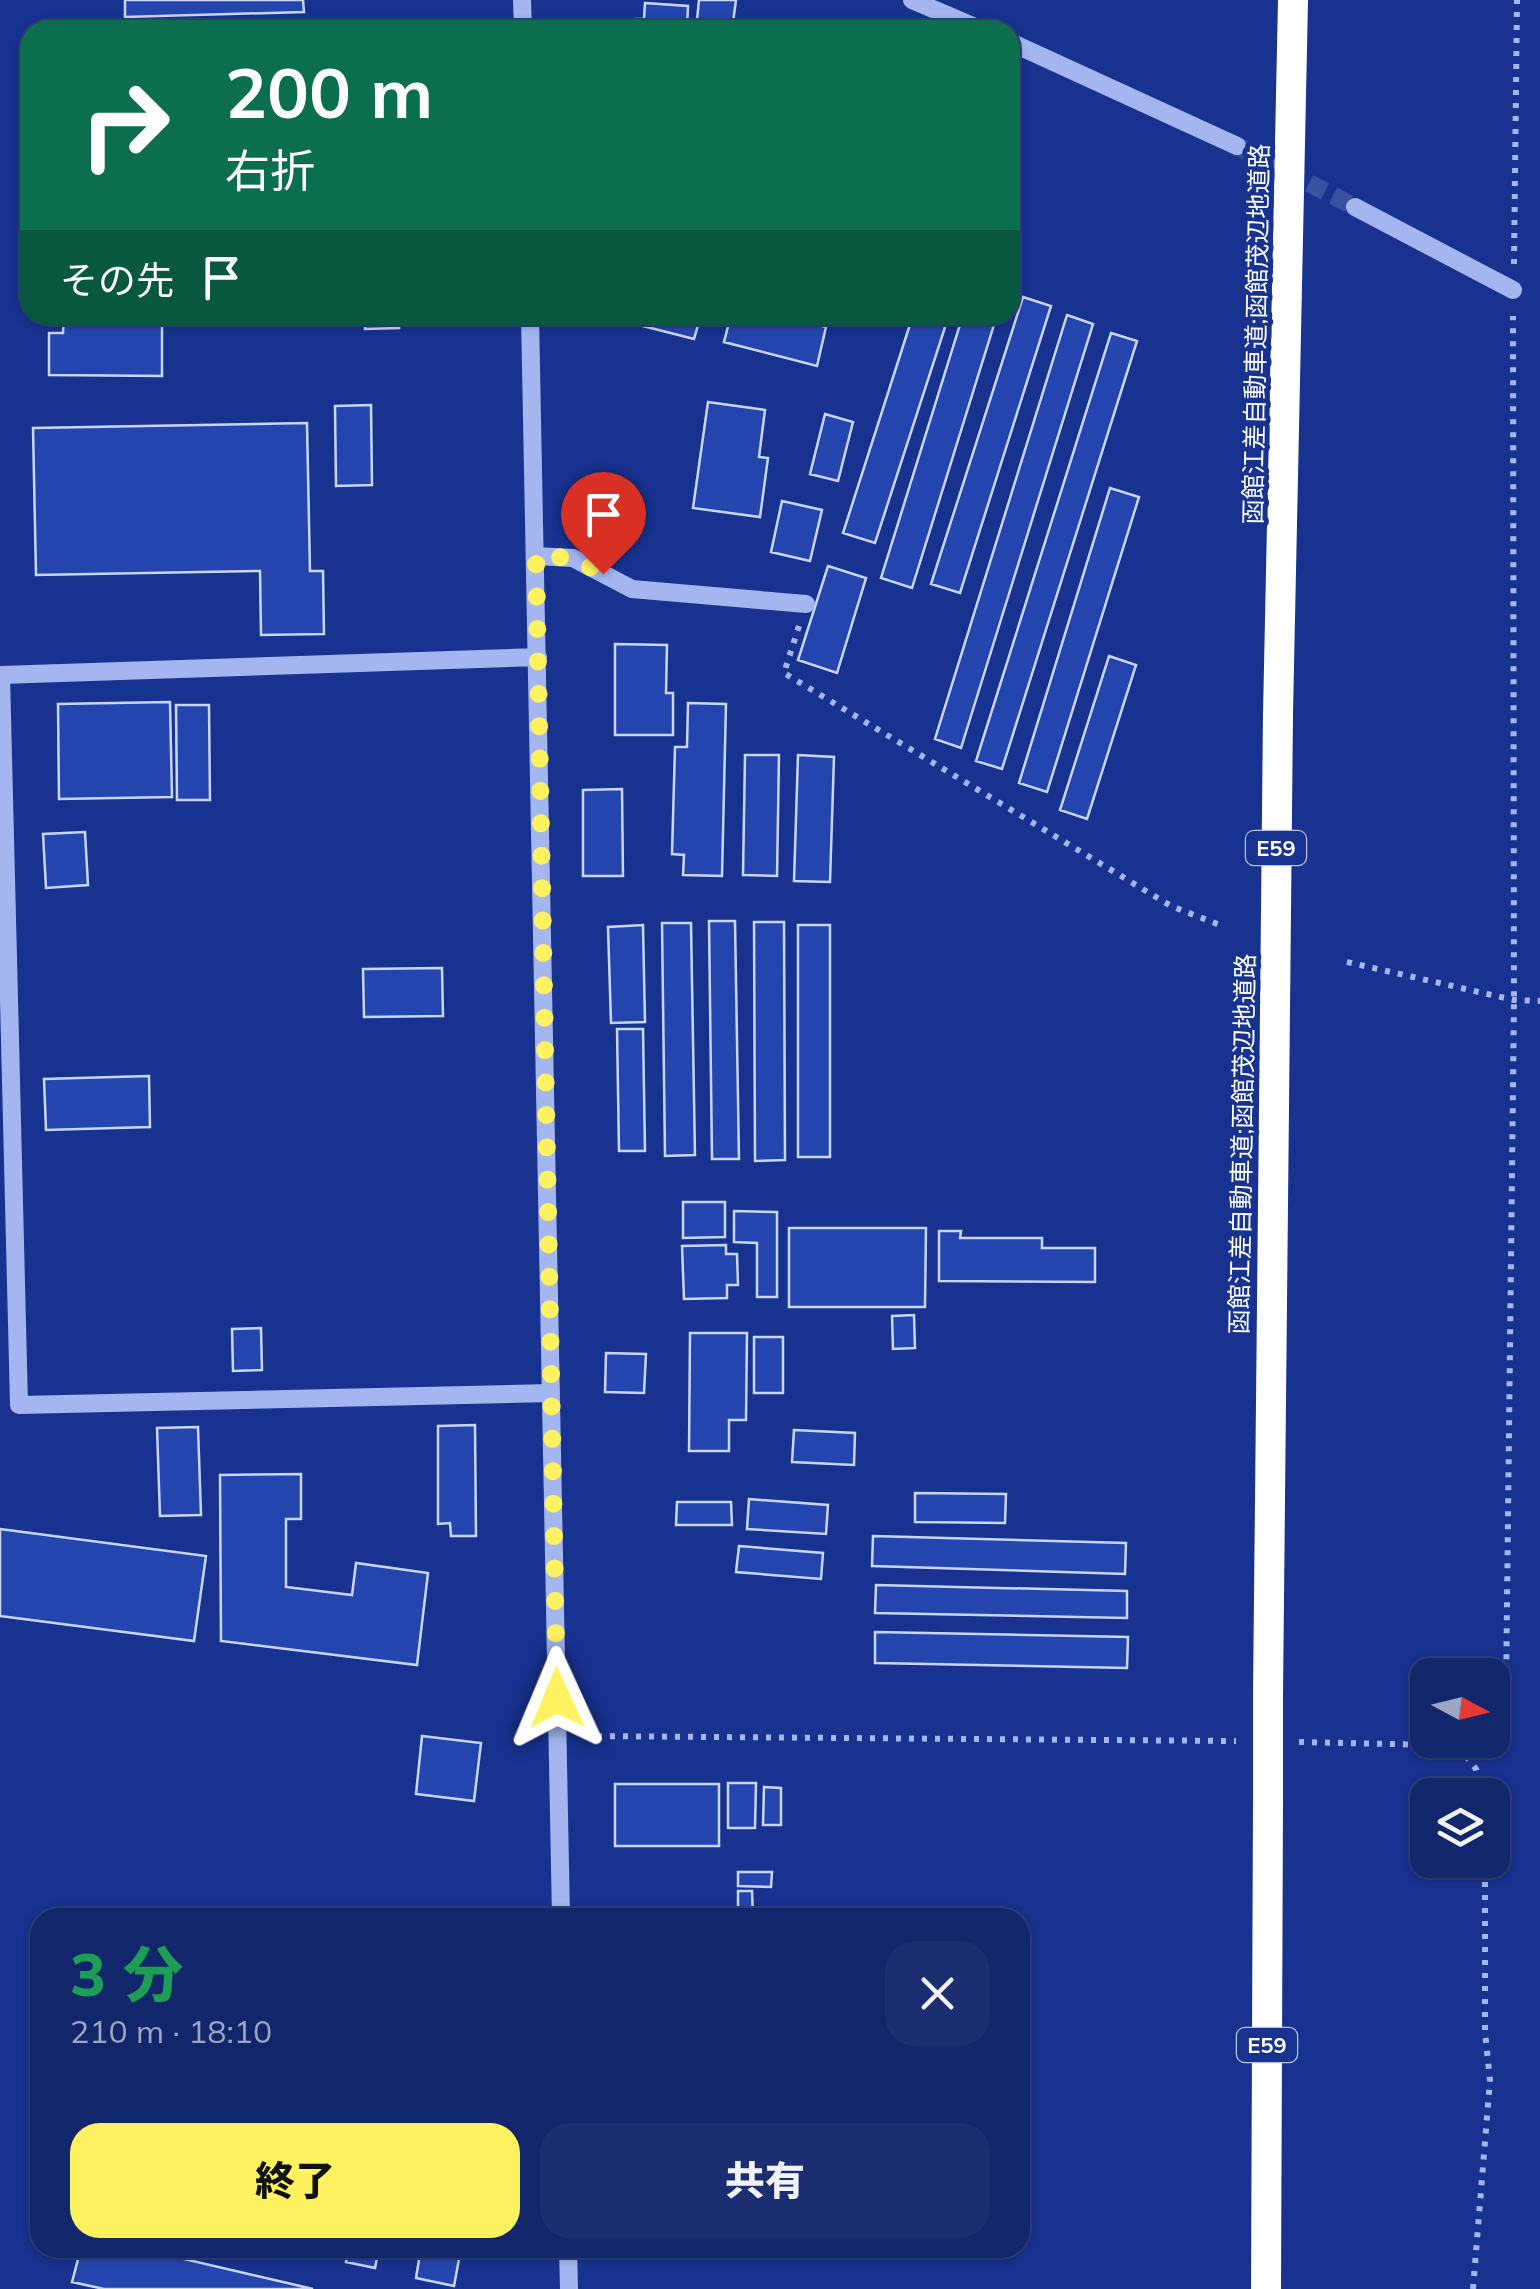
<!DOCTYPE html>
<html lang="ja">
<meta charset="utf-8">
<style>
body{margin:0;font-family:Mulish,"Noto Sans JP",sans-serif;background:#1a2e71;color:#f1f3f6;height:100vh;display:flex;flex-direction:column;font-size:38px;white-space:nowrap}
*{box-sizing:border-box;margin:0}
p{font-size:32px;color:#9ca5c1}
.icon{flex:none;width:55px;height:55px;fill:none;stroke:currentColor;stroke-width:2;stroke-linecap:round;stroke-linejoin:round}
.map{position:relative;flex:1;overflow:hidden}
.drawer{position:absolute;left:30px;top:1908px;width:1000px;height:350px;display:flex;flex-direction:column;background:#11266b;border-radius:30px;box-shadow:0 2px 8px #0004,0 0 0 2px #30437e}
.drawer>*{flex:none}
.top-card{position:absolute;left:20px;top:20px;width:1000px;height:305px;border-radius:30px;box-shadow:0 2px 8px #0004,0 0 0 2px #30437e;background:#0b6e4f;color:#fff;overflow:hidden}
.needle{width:65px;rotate:97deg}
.buttons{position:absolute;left:1410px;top:1658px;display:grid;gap:20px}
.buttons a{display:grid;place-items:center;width:100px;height:100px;border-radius:20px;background:#11266b;box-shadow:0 2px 8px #0004,0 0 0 2px #30437e;font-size:50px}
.pin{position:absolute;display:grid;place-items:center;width:85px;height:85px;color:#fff;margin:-102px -42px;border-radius:50% 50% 50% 0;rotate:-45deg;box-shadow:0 0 10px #0007}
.pin .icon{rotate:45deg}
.me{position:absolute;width:110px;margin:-55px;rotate:359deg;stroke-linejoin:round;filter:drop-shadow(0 0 8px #0008)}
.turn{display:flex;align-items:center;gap:35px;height:210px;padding:0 40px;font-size:45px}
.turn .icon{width:130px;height:130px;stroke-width:2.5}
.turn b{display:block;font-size:70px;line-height:85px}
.then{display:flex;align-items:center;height:95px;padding:0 40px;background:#0003;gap:20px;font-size:38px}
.round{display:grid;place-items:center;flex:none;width:105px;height:105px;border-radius:30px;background:#1a2e71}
.overview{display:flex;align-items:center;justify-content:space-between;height:170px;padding:0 40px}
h1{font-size:60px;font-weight:800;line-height:75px;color:#1e9e55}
.primary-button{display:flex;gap:20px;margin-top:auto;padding:20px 40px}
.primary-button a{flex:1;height:115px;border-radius:30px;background:#fff261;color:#111;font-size:40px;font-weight:800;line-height:115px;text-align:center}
.primary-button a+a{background:#1a2e71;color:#f1f3f6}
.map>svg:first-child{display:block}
.building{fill:#2545ae;stroke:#c9d6fb;stroke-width:2.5}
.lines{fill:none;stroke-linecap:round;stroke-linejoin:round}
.minor-tunnel{stroke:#3a51a0;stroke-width:18;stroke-dasharray:18 9;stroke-linecap:butt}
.path{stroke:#a3b6f0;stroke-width:6;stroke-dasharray:5 8;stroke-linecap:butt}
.minor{stroke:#a3b6f0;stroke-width:18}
.highway{stroke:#fff;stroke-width:30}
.highway-bridge{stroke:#fff;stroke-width:30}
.route{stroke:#fff261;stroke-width:18;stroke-dasharray:0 32.4}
.labels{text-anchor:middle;stroke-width:10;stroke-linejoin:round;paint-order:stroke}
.shield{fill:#17328f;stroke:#b9c2dd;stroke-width:2.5}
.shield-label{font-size:22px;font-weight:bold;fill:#fff}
.street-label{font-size:25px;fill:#fff;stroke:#17328f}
</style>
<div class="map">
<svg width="1540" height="2289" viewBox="0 0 1540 2289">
<rect width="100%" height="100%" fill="#17328f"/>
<!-- building -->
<path class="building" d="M125,0h178l1,12 -179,5z
M699,0h37l-4,30h-36z
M645,3l43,3 -1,24h-51v-11h8z
M1023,297l28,9 -91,287 -29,-9z
M64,315h98v61l-113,-1v-42h14z
M365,315h34v13l-34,1z
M646,315h55l-7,24 -51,-13z
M731,315h47l48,12 -9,39 -93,-24z
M913,315h36l-74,228 -32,-10z
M963,315h34l-85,273 -31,-10z
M1067,315l26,9 -132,424 -26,-9z
M1111,333l26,8 -135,428 -26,-8z
M708,402l57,8 -6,47 9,1 -8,59 -67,-9z
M371,405l1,80 -36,1 -1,-80z
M825,414l28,8 -15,59 -28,-7z
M307,423l3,148h13l1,63 -63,1 -1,-64 -224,4 -3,-147z
M1110,488l29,9 -92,295 -28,-9z
M782,501l40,9 -12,51 -39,-9z
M828,566l38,12 -29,95 -39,-13z
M615,644l52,1 -1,48h7v42h-58z
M1109,656l27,9 -49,154 -27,-9z
M170,702l2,95 -113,2 -1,-95z
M688,703l38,1 -4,172 -39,-1 1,-20 -12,-1 3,-107h12z
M176,705h33l1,95h-33z
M745,755h34l-2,121 -34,-1z
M798,755l36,2 -4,125 -36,-1z
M622,789l1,87h-40v-86z
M85,832l3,53 -42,3 -3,-54z
M709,921h26l4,238h-27z
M754,922h30l1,238 -30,1z
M662,923h29l4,232 -30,1z
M643,925l2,97 -34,1 -3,-96z
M798,925h32v232h-32z
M442,968l1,48 -79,1 -1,-48z
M617,1029h26l2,122h-26z
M149,1076l1,51 -104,3 -2,-51z
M683,1202h42v35l-42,1z
M734,1211l43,1v85h-20v-54l-23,-1z
M789,1228h137l-1,79h-136z
M939,1231h22l-1,7h82v10h53v34l-156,-1z
M726,1245v9h11l1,31h-11v13l-43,1 -2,-53z
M914,1315l1,33 -22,1 -1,-33z
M261,1328l1,42 -29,1 -1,-42z
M690,1333h57l-1,87h-17v31h-40z
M754,1337h29v56h-29z
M606,1353l40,1 -2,39 -39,-1z
M475,1425l1,111h-25l-1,-13 -12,1v-98z
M198,1427l3,88 -41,1 -3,-88z
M794,1430l61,3 -1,32 -62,-3z
M301,1474v45h-15v68l66,8 4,-32 72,10 -11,92 -196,-24 -1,-166z
M915,1493l91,1 -1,29 -90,-1z
M749,1499l79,6 -2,29 -79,-5z
M677,1502h54l1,23h-56z
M0,1529l206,27 -12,85 -194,-25z
M873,1536l253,7 -1,31 -253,-8z
M739,1546l84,7 -2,26 -85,-7z
M876,1585l251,6v27l-252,-5z
M875,1632l253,5 -1,31 -252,-5z
M422,1736l59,7 -7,58 -58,-7z
M728,1783h28l-1,45h-27z
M615,1784h104v62h-104z
M764,1787l17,1v37h-18z
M738,1872h34l-1,15 -33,-1z
M738,1891h14l1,27h-15z
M81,2248h56l176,41h-209l-32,-7z
M349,2248h30l-4,20 -29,-6z
M421,2248h40l-7,38 -38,-8z"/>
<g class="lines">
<!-- minor-tunnel -->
<path class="minor-tunnel" d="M1237,146l118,61"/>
<!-- path -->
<path class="path" d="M1514,264l3,-264
M799,626l-15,47 387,233 54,21
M1347,962l167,38 26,1
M1492,1735l14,-44 8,-691 -1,-684
M584,1736l652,5
M1299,1742l137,3 29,10 11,14 7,26
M1465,1755l23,-15
M1473,2289l17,-209 -5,-48v-172"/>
<!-- minor -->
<path class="minor" d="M522,0l1,30
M912,0l70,30
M1010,42l227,104
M1355,207l158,83
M530,315l31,1603
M536,556l37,2 59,31 174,15
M538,657l-537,18 18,730 532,-12
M568,2248l1,41"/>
<!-- highway -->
<path class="highway" d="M1268,1696l10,-982 15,-714
M1266,2289l2,-488"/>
<!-- highway-bridge -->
<path class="highway-bridge" d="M1268,1801v-105"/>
</g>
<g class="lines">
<!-- route -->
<path class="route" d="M557,1698l-21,-1142 37,2 30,16"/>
</g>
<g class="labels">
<!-- shield labels -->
<g class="shield">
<rect x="1246" y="831" width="60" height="34" rx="8"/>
<rect x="1237" y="2028" width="60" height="34" rx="8"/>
</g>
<g class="shield-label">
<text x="1276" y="856">E59</text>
<text x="1267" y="2053">E59</text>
</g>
<!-- street labels -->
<g class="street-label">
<text transform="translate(1256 334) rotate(-89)" y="9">函館江差自動車道;函館茂辺地道路</text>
<text transform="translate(1242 1144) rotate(-89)" y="9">函館江差自動車道;函館茂辺地道路</text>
</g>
</g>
</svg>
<div class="buttons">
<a><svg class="needle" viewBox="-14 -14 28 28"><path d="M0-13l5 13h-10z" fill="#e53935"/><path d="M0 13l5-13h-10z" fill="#9ca5c1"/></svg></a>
<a><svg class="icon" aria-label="layers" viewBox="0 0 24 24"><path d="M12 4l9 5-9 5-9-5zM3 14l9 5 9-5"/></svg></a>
</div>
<div class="pin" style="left:603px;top:574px;background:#d93025"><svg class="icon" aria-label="arrive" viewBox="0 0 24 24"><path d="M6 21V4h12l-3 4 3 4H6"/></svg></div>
<svg class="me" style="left:557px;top:1698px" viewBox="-20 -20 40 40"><path d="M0-17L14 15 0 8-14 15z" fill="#fff261" stroke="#fff" stroke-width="4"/></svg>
<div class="top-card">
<div class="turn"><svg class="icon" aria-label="right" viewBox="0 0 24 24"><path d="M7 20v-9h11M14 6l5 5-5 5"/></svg><div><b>200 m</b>右折</div></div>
<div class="then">その先<svg class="icon" aria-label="arrive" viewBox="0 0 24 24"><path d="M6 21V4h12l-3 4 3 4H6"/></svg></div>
</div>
<section class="drawer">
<div class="overview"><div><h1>3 分</h1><p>210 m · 18:10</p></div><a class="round"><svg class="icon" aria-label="close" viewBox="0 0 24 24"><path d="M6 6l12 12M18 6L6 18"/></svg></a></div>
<div class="primary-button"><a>終了</a><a>共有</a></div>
</section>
</div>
